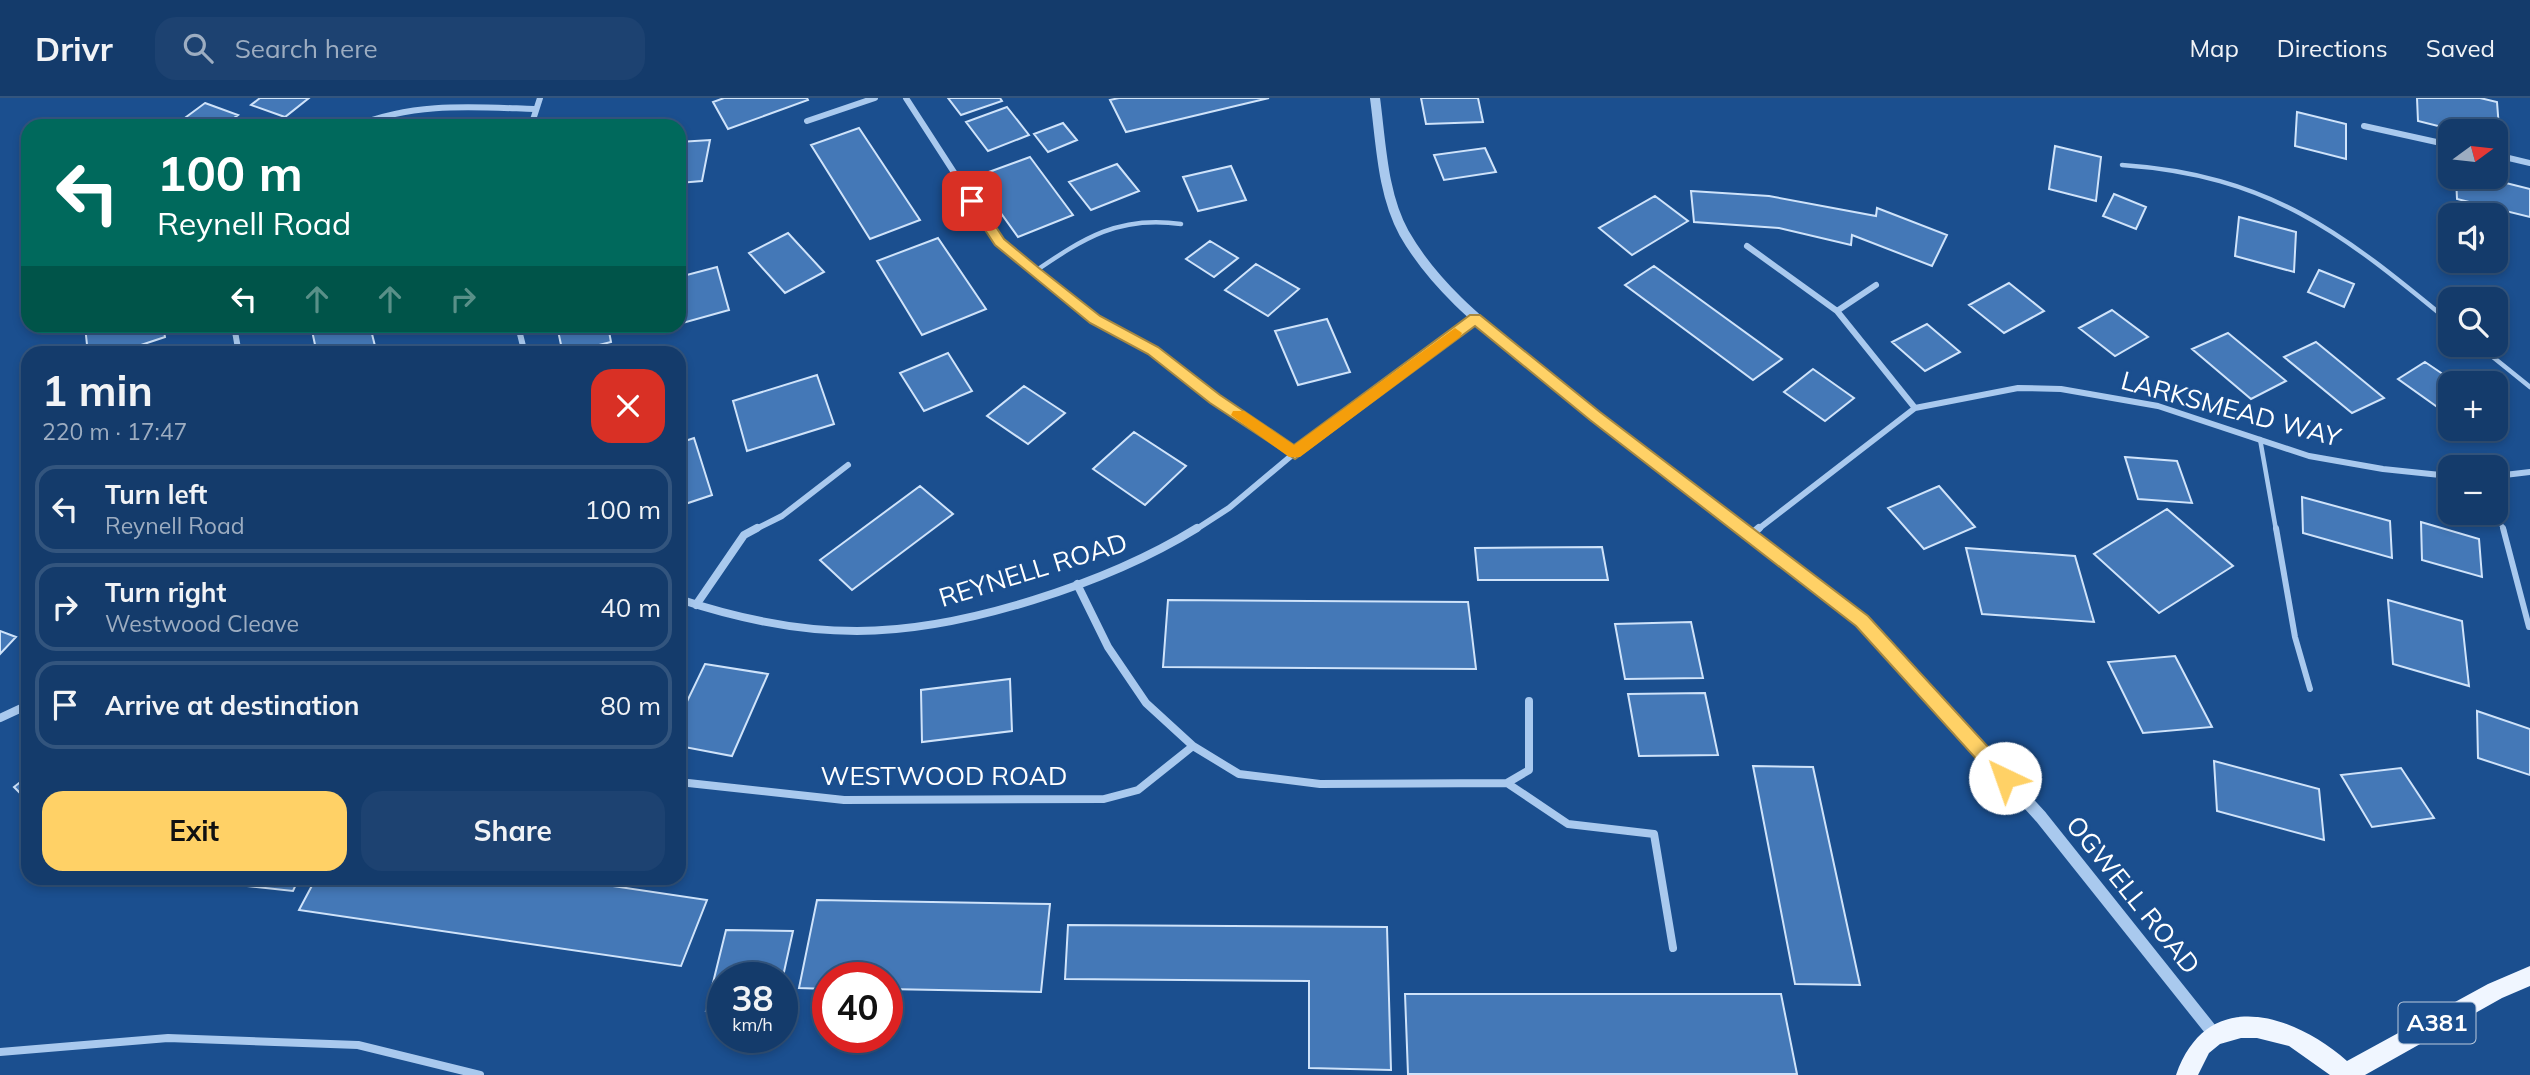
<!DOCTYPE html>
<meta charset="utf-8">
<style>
body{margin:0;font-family:Mulish,sans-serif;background:#1d4271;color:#f1f3f6;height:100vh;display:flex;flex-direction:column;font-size:26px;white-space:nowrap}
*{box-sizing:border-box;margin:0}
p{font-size:23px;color:#9dadc1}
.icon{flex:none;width:38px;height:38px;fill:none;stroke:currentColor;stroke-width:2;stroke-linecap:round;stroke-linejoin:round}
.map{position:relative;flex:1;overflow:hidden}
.panel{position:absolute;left:21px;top:248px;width:665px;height:539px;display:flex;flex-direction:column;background:#143b6b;border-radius:21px;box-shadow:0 4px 10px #0003,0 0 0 2px #33557e}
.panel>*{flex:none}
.banner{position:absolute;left:21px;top:21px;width:665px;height:214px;border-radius:21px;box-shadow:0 4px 10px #0003,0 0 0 2px #33557e;background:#00695c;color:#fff;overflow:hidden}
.needle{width:46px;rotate:75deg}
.buttons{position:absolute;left:2438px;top:21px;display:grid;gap:14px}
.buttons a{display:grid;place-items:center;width:70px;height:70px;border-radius:14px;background:#143b6b;box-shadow:0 4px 10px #0003,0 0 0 2px #33557e;font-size:35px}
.speed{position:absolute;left:707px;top:864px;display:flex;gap:14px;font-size:35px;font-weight:700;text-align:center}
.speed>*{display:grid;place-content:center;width:91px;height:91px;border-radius:50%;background:#143b6b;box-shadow:0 4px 10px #0003,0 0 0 2px #33557e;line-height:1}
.speed small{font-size:18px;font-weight:400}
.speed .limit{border:10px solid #d22;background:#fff;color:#111}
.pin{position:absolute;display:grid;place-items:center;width:60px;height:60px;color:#fff;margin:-30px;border-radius:14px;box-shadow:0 4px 10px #0006}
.me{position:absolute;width:77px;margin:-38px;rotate:318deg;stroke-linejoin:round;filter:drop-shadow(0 0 5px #0008)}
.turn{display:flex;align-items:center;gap:24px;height:147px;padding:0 21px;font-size:32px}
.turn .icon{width:91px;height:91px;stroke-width:2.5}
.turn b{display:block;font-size:49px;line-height:60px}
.lanes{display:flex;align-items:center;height:66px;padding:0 21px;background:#0003;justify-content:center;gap:35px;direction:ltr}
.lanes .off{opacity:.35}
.round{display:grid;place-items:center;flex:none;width:74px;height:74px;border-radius:21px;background:#1d4271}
.headline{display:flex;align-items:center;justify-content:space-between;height:119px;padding:0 21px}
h1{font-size:42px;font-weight:700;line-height:52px}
.action{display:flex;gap:14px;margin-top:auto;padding:14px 21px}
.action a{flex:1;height:80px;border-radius:21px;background:#ffd166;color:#111;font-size:28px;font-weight:700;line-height:80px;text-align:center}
.action a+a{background:#1d4271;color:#f1f3f6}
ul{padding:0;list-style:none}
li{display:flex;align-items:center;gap:21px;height:88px;margin:0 14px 10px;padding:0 7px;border:4px solid #33557e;border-radius:21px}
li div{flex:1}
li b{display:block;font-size:26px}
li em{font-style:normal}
header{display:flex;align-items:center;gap:42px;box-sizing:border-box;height:98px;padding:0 35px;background:#143b6b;border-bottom:2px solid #33557e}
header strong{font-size:33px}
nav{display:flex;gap:38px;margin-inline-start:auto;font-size:24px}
.search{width:490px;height:63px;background:#1d4271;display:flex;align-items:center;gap:18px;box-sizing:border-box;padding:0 24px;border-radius:21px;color:#9dadc1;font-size:26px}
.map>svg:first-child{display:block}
.building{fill:#4478b7;stroke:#cfe3fa;stroke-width:2}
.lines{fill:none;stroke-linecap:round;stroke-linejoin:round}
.service-far1{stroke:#a9c9ee;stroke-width:4.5}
.service{stroke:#a9c9ee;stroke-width:6}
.minor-far1{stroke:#a9c9ee;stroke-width:6}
.minor{stroke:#a9c9ee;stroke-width:8}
.tertiary-far1{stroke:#a9c9ee;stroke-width:10}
.tertiary{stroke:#a9c9ee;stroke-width:13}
.primary{fill:#f0f6ff;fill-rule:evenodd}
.route{fill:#ffd166;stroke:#a68842;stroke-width:2}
.slow{fill:#f59e0b}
.labels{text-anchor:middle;stroke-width:6;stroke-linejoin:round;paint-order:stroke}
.shield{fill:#1b4f8f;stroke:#bbcadd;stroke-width:2}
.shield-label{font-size:24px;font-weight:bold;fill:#fff}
.street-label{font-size:26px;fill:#fff;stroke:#1b4f8f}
</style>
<header>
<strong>Drivr</strong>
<div class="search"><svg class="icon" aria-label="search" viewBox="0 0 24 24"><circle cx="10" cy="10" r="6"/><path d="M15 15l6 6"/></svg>Search here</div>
<nav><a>Map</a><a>Directions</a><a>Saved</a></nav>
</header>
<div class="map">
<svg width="2530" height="977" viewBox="0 0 2530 977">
<rect width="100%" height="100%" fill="#1b4f8f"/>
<!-- building -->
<path class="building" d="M260,0h49l-24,19 -34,-12z
M724,0h83l1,2 -80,29 -15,-27z
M948,0h52l2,3 -41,14z
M1119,0h150l-143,34 -16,-32z
M1421,0h57l5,24 -57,2z
M2417,0h63l17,4 3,39 -4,-1v-9h-38l-40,-10z
M205,5l33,12 -15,11h-49z
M1007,9l22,28 -41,16 -22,-29z
M2297,14l49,12v35l-51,-13z
M1063,25l14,17 -29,12 -14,-18z
M859,30l61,92 -50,19 -59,-94z
M710,42l-8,41 -23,2v-41z
M2055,48l46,11 -5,44 -47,-12z
M1485,50l11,24 -52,8 -10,-25z
M1030,59l43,58 -55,22 -43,-60z
M1117,66l22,27 -48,19 -22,-28z
M1231,68l15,34 -48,11 -15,-34z
M2456,79h26l48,12v28l-73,-18z
M1691,93l78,5 107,20 1,-8 70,27 -15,31 -80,-31 -1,10 -72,-17 -85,-6z
M2114,96l32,13 -10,22 -33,-13z
M1655,98l33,25 -56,34 -33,-27z
M2239,119l57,15 -2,40 -59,-16z
M788,135l36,39 -39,21 -36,-40z
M938,140l48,71 -64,26 -45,-74z
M1210,143l28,17 -24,19 -28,-18z
M1256,166l43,25 -31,27 -43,-26z
M1654,168l128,93 -29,21 -128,-95z
M717,169l12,43 -50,14v-47z
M2319,172l35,14 -10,23 -36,-15z
M2009,185l35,28 -40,22 -35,-28z
M2112,212l36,27 -33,19 -36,-28z
M1327,221l23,53 -52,13 -23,-54z
M1927,226l33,28 -35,19 -33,-29z
M85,228h78l2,11 -51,17h-26z
M311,228h59l7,28h-60z
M557,228h51l3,16 -48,12z
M2228,235l58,48 -35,18 -59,-50z
M2316,244l68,56 -32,15 -68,-56z
M948,255l24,38 -48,20 -24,-38z
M2425,264l31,21h-6v33l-52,-37z
M1813,271l41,29 -29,23 -41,-29z
M817,277l17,49 -87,27 -14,-50z
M1024,288l41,27 -37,31 -41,-28z
M1134,334l52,34 -41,39 -52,-36z
M694,340l18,57 -33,11v-63z
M2125,359l52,4 15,42 -54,-4z
M920,388l33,28 -101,76 -32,-30z
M1939,388l36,41 -51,22 -36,-41z
M2302,399l88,24 2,37 -89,-25z
M2167,411l66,57 -74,47 -65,-59z
M2421,424l58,17 3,38 -60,-17z
M1602,449l6,33h-130l-3,-32z
M1966,450l109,8 19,66 -112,-8z
M1168,502l300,2 8,67 -313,-2z
M2388,502l74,21 7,65 -76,-22z
M1691,524l12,56 -78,1 -10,-55z
M0,533l16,6 -16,17z
M2175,558l37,71 -69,6 -35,-71z
M705,566l63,10 -36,82 -53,-10v-28z
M1010,581l2,52 -90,11 -1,-52z
M1705,595l13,62 -79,1 -11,-62z
M2477,613l53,18v46l-52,-17z
M2214,663l105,28 5,51 -107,-29z
M1753,668l60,1 47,218 -65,-1z
M2401,670l33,50 -62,9 -31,-52z
M28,678v25l-14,-14z
M231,780h68l-6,13 -65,-7z
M316,780h243l148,22 -26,66 -382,-56z
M817,802l233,4 -9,88 -154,-3v-11h-59v11l-29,-1z
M1068,827l319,2 4,143 -82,-2v-87l-244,-2z
M726,832l67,1 -11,50v-3h-59v34l-17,-1z
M1405,896h376l16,80h-389z"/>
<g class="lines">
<!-- service-far1 -->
<path class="service-far1" d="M2122,67c147,10 219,67 328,157
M1034,174c50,-34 85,-57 147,-48
M2478,247l52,42
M2260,341l16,91
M2495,415l9,17"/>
<!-- service -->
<path class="service" d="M2276,430l19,109 15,52
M2503,430l26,99"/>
<!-- minor-far1 -->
<path class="minor-far1" d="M906,0l93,144 96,78 58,30 62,49 80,54
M807,23l68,-23
M356,28c58,-24 117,-19 178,-17
M531,28l9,-28
M2364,28l86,19
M2496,57l34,8
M1747,148l90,65 78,97
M1837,213l39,-26
M234,228l5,28
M518,228l7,28
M2496,378l34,-4
M754,432l28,-14 66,-51
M1195,432l34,-22 68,-57 178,-133
M1757,432l158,-122 103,-20 43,1 97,17 151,50 74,13 67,7"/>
<!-- minor -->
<path class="minor" d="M1752,436l7,-6
M679,501c57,19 118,32 178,32 105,0 251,-48 340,-103
M696,507l48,-70 13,-7
M0,620l28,-13
M1193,648l46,28 81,10 187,-1 61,41 86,10 19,114
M679,684l165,18 260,-1 34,-9 55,-44 -47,-43 -38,-56 -31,-63
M1507,685l22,-13v-69
M0,954l168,-14 190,7 122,30"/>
<!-- tertiary-far1 -->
<path class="tertiary-far1" d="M1375,0c6,44 7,95 29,135 33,58 87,98 138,140 66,54 134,105 202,157"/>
<!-- tertiary -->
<path class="tertiary" d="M1741,430l121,93 179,196 173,217"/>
<!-- primary -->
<path class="primary" d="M2530,868v20l-28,12 -137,77h-35l-41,-29 -32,-8h-16l-21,6 -11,9 -11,22h-22c31,-89 116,-62 171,-14l141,-77z"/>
</g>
<!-- route -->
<path class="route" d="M972,98l5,2 27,41 35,29 61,48 58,31 62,48 74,50 176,-130h10l120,97 268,204 143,156 3,6 -3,6h-12l-143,-158 -266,-206 -115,-94 -180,133 -85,-56 -62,-49 -58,-31 -95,-78 -29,-44z"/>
<!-- slow -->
<path class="slow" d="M1455,230l7,5 -2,4 -160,120h-11l-58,-42 2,-4h11l50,34z"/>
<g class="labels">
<!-- shield labels -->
<rect class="shield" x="2398.5" y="904.5" width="77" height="41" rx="5"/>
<g class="shield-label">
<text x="2437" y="933">A381</text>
</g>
<!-- street labels -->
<g class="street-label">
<text transform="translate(2231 311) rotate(15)" y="9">LARKSMEAD WAY</text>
<text transform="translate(1033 472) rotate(-17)" y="9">REYNELL ROAD</text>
<text x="944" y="687">WESTWOOD ROAD</text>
<text transform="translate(2133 797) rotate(51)" y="9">OGWELL ROAD</text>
</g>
</g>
</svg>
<div class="buttons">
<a><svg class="needle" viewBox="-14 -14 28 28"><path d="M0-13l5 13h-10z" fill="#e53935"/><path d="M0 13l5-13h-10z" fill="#9dadc1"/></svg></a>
<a><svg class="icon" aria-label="sound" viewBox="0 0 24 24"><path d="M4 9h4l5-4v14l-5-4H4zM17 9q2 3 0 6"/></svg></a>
<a><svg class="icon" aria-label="search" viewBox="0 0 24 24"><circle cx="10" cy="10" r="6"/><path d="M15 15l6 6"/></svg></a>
<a>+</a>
<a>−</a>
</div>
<div class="speed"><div>38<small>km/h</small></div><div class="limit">40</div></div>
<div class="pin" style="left:972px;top:103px;background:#d93025"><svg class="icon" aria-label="arrive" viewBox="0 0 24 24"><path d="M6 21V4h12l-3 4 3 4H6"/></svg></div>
<svg class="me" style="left:2005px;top:680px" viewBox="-20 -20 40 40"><circle r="19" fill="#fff"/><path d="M0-13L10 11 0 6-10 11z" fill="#ffd166"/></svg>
<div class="banner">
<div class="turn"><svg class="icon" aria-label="left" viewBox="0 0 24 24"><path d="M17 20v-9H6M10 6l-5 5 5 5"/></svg><div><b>100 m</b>Reynell Road</div></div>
<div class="lanes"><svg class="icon" aria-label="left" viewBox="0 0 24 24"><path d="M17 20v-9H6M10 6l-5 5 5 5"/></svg><svg class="icon off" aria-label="ahead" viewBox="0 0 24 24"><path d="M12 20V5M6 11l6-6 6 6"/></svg><svg class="icon off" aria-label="ahead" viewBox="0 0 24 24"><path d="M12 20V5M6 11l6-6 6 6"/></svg><svg class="icon off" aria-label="right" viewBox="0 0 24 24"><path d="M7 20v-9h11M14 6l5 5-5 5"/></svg></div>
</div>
<section class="panel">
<div class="headline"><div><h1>1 min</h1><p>220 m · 17:47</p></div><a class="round" style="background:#d93025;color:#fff"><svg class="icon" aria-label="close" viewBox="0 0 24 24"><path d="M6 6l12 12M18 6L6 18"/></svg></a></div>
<ul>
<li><svg class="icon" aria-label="left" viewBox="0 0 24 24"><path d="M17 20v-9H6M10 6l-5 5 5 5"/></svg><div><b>Turn left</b><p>Reynell Road</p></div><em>100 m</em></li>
<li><svg class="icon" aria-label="right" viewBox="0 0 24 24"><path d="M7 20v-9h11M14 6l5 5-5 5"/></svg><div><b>Turn right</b><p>Westwood Cleave</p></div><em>40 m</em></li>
<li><svg class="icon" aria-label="arrive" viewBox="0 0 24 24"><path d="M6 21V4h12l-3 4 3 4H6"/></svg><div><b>Arrive at destination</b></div><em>80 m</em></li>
</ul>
<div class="action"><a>Exit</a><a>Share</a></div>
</section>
</div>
